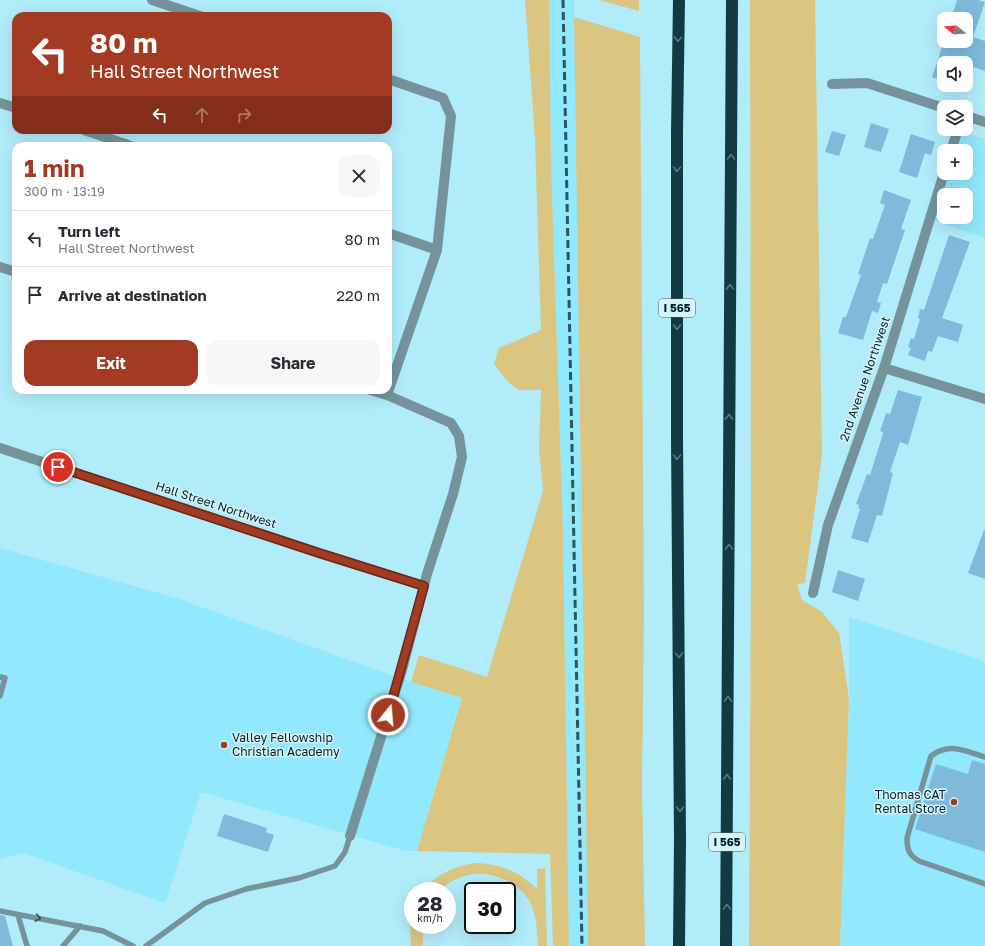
<!DOCTYPE html>
<meta charset="utf-8">
<style>
body{margin:0;font-family:"Golos Text",sans-serif;background:#f7f7f7;color:#2b2b33;height:100vh;display:flex;flex-direction:column;font-size:15px;white-space:nowrap}
*{box-sizing:border-box;margin:0}
p{font-size:13px;color:#7c7c81}
.icon{flex:none;width:22px;height:22px;fill:none;stroke:currentColor;stroke-width:2;stroke-linecap:round;stroke-linejoin:round}
.map{position:relative;flex:1;overflow:hidden}
.drawer{position:absolute;left:12px;top:142px;width:380px;height:252px;display:flex;flex-direction:column;background:#fff;border-radius:12px;box-shadow:0 4px 16px #0002}
.drawer>*{flex:none}
.banner{position:absolute;left:12px;top:12px;width:380px;height:122px;border-radius:12px;box-shadow:0 4px 16px #0002;background:#a33a22;color:#fff;overflow:hidden}
.needle{width:26px;rotate:287deg}
.controls{position:absolute;left:937px;top:12px;display:grid;gap:8px}
.controls a{display:grid;place-items:center;width:36px;height:36px;border-radius:8px;background:#fff;box-shadow:0 4px 16px #0002;font-size:20px}
.speed{position:absolute;left:404px;top:882px;display:flex;gap:8px;font-size:20px;font-weight:700;text-align:center}
.speed>*{display:grid;place-content:center;width:52px;height:52px;border-radius:50%;background:#fff;box-shadow:0 4px 16px #0002;line-height:1}
.speed small{font-size:10px;font-weight:400}
.speed .limit{border:2px solid #111;border-radius:6px;background:#fff;color:#111}
.pin{position:absolute;display:grid;place-items:center;width:34px;height:34px;color:#fff;margin:-17px;border:2px solid #fff;border-radius:50%;box-shadow:0 1px 4px #0007}
.me{position:absolute;width:44px;margin:-22px;rotate:17deg;stroke-linejoin:round;filter:drop-shadow(0 0 3px #0008)}
.turn{display:flex;align-items:center;gap:14px;height:84px;padding:0 12px;font-size:18px}
.turn .icon{width:52px;height:52px;stroke-width:2.5}
.turn b{display:block;font-size:28px;line-height:34px}
.lanes{display:flex;align-items:center;height:38px;padding:0 12px;background:#0003;justify-content:center;gap:20px;direction:ltr}
.lanes .off{opacity:.35}
.round{display:grid;place-items:center;flex:none;width:42px;height:42px;border-radius:12px;background:#f7f7f7}
.summary{display:flex;align-items:center;justify-content:space-between;height:68px;padding:0 12px}
h1{font-size:24px;font-weight:700;line-height:30px;color:#a33a22}
.primary-button{display:flex;gap:8px;margin-top:auto;padding:8px 12px}
.primary-button a{flex:1;height:46px;border-radius:12px;background:#a33a22;color:#fff;font-size:16px;font-weight:700;line-height:46px;text-align:center}
.primary-button a+a{background:#f7f7f7;color:#2b2b33}
ul{padding:0;list-style:none}
li{display:flex;align-items:center;gap:12px;height:56px;padding:0 12px;border-top:1px solid #e1e1e2}
li div{flex:1}
li b{display:block;font-size:15px}
li em{font-style:normal}
.map>svg:first-child{display:block}
.built{fill:#92e8fc;fill-rule:evenodd}
.green{fill:#dac680}
.building{fill:#7fbadc}
.lines{fill:none;stroke-linecap:round;stroke-linejoin:round}
.service{stroke:#76939b;stroke-width:5.5}
.minor{stroke:#76939b;stroke-width:10}
.motorway{stroke:#113a42;stroke-width:12}
.rail{stroke:#2e555d;stroke-width:3;stroke-dasharray:8 4;stroke-linecap:butt}
.oneway{stroke:#567b82}
.oneway2{stroke:#304f55}
.route-casing{stroke:#6a2616;stroke-width:10}
.route{stroke:#a33a22;stroke-width:7}
.poi-dot{fill:#a33a22;stroke:#d7f3fa;stroke-width:1.5}
.labels{text-anchor:middle;stroke-width:3;stroke-linejoin:round;paint-order:stroke}
.shield{fill:#d7f3fa;stroke:#416066;stroke-width:1}
.shield-label{font-size:11px;font-weight:bold;fill:#012127}
.street-label{font-size:12px;fill:#012127;stroke:#d7f3fa}
.poi-label{font-size:12px;fill:#012127;stroke:#d7f3fa;text-anchor:start}
</style>
<div class="map">
<svg width="985" height="946" viewBox="0 0 985 946">
<rect width="100%" height="100%" fill="#b1ecfa"/>
<!-- built -->
<path class="built" d="M549,0h25l14,946h-19l-6,-415 -12,-369z
M962,132l23,7v99l-51,-17 15,-48h17v-22h-10zM944,195h22v22h-22z
M0,548l176,50 235,84 51,16 -45,153h-11l-205,-59 -36,111 -142,-50 -23,6z
M849,617l136,44v285h-145l9,-247z"/>
<!-- green -->
<path class="green" d="M525,0h24l2,162 12,369 6,415h-16l-3,-92 -133,-3 45,-153 -51,-16 8,-27 68,22 56,-186 -4,-43 2,-58h-23l-12,-10 -12,-16 5,-16 42,-18 -6,-192z
M599,0h40v11z
M750,0h65l7,455 -17,128 -8,1 5,16 20,12 17,21 10,66 -9,247h-91l2,-385z
M574,17l66,20 4,579 -2,171 3,159h-57z
M475,863c26,1 43,8 62,26v-20l8,-1 2,78h-9c-1,-12 -1,-25 -5,-37 -8,-24 -40,-40 -65,-34 -8,2 -16,6 -22,10 -3,2 -5,5 -7,6 -5,1 -11,0 -16,0 13,-17 32,-25 52,-28z
M413,911v14h10v21h-12l-1,-22z"/>
<!-- building -->
<path class="building" d="M957,0h21l7,2 -12,35 12,4v30l-32,-11 -1,3h-8v18l-12,-4 12,-36h22v-22h-15z
M871,123l18,6 -8,23 -17,-5z
M832,131l14,4 -7,21 -14,-4z
M911,134l24,8 -4,13 -6,-2 -8,25 -18,-6z
M884,190l27,10 -10,29 4,1 -18,54 -4,-1 -6,19 4,1 -3,10 -6,-2 -9,29 -25,-7 5,-16h3l15,-42 -3,-1 12,-36 3,1 12,-34 -5,-2z
M949,235l21,7 -28,76 21,7 -5,17 -20,-6 -6,16 -4,-1 -3,10 -17,-6 3,-7 -3,-1 3,-9 3,1 6,-20 -2,-1 2,-9 4,1z
M898,390l24,7 -14,48 -8,-3 -10,30 3,1 -11,43 -5,-1 -9,28 -17,-5 9,-29 -2,-1 1,-3 -3,-1 11,-30 3,1 12,-38 1,-5 -3,-1 6,-18 4,1z
M984,530h1v49l-17,-6z
M838,570l27,9 -7,22 -26,-9z
M972,760l13,4v88l-70,-23 21,-65 32,10z
M224,814l43,14 -1,4 8,3 -6,17 -51,-16z
M0,915l5,1 8,30h-13z"/>
<g class="lines">
<!-- service -->
<path class="service" d="M0,677l5,1 -5,18
M985,757c-21,-6 -35,-15 -54,-1l-24,82c0,12 2,17 12,23l66,23
M0,911l103,20 30,15
M18,915l9,31
M63,946l17,-20
M146,946l59,-43 41,-14 53,-11 36,-12 10,-14 5,-16"/>
<!-- minor -->
<path class="minor" d="M152,0l48,16
M832,84l35,-1 77,25
M0,103l16,5
M966,116l19,6
M84,130l47,16
M951,151l7,-22
M388,233l49,17
M0,267l16,5
M884,368l101,31
M387,395l50,-145 14,-134 -8,-18 -55,-19
M0,448l319,105 105,33
M813,593l15,-68 56,-157 60,-195
M350,836l52,-166 25,-96 26,-80 9,-37 -3,-21 -8,-13 -64,-28 -17,-5"/>
<!-- motorway -->
<path class="motorway" d="M679,946l1,-106 -3,-403v-305l2,-132
M726,946l6,-946"/>
<!-- rail -->
<path class="rail" d="M563,0l19,946"/>
</g>
<!-- one-way arrows -->
<defs><path id="oneway-chevron" d="M-2-3.5L2.5 0L-2 3.5" fill="none" stroke-width="1.6" stroke-linecap="round" stroke-linejoin="round"/></defs>
<g class="oneway">
<use href="#oneway-chevron" transform="translate(678 39) rotate(91)"/>
<use href="#oneway-chevron" transform="translate(731 157) rotate(-89)"/>
<use href="#oneway-chevron" transform="translate(677 169) rotate(90)"/>
<use href="#oneway-chevron" transform="translate(730 287) rotate(-90)"/>
<use href="#oneway-chevron" transform="translate(677 327) rotate(90)"/>
<use href="#oneway-chevron" transform="translate(729 417) rotate(-90)"/>
<use href="#oneway-chevron" transform="translate(677 457) rotate(90)"/>
<use href="#oneway-chevron" transform="translate(729 547) rotate(-90)"/>
<use href="#oneway-chevron" transform="translate(679 655) rotate(89)"/>
<use href="#oneway-chevron" transform="translate(728 699) rotate(-90)"/>
<use href="#oneway-chevron" transform="translate(727 777) rotate(-90)"/>
<use href="#oneway-chevron" transform="translate(680 809) rotate(90)"/>
<use href="#oneway-chevron" transform="translate(727 907) rotate(-90)"/>
</g>
<use class="oneway2" href="#oneway-chevron" transform="translate(38 918) rotate(11)"/>
<g class="lines">
<defs>
<path id="route" d="M58,467l261,86 105,33 -36,129"/>
</defs>
<!-- route casing -->
<use href="#route" class="route-casing"/>
<!-- route -->
<use href="#route" class="route"/>
</g>
<!-- markers -->
<g class="poi-dot">
<circle cx="224" cy="745" r="4"/>
<circle cx="954" cy="802" r="4"/>
</g>
<g class="labels">
<!-- shield labels -->
<g class="shield">
<rect x="659" y="299" width="36" height="18" rx="3"/>
<rect x="709" y="833" width="36" height="18" rx="3"/>
</g>
<g class="shield-label">
<text x="677" y="312">I 565</text>
<text x="727" y="846">I 565</text>
</g>
<!-- street labels -->
<g class="street-label">
<text transform="translate(865 379) rotate(-71)" y="4">2nd Avenue Northwest</text>
<text transform="translate(216 505) rotate(18)" y="4">Hall Street Northwest</text>
</g>
<!-- poi labels -->
<g class="poi-label">
<text x="232" y="742">Valley Fellowship<tspan x="232" dy="14">Christian Academy</tspan></text>
<text x="946" y="799" text-anchor="end">Thomas CAT<tspan x="946" dy="14">Rental Store</tspan></text>
</g>
</g>
</svg>
<div class="controls">
<a><svg class="needle" viewBox="-14 -14 28 28"><path d="M0-13l5 13h-10z" fill="#e53935"/><path d="M0 13l5-13h-10z" fill="#7c7c81"/></svg></a>
<a><svg class="icon" aria-label="sound" viewBox="0 0 24 24"><path d="M4 9h4l5-4v14l-5-4H4zM17 9q2 3 0 6"/></svg></a>
<a><svg class="icon" aria-label="layers" viewBox="0 0 24 24"><path d="M12 4l9 5-9 5-9-5zM3 14l9 5 9-5"/></svg></a>
<a>+</a>
<a>−</a>
</div>
<div class="speed"><div>28<small>km/h</small></div><div class="limit">30</div></div>
<div class="pin" style="left:58px;top:467px;background:#d93025"><svg class="icon" aria-label="arrive" viewBox="0 0 24 24"><path d="M6 21V4h12l-3 4 3 4H6"/></svg></div>
<svg class="me" style="left:388px;top:715px" viewBox="-20 -20 40 40"><circle r="17" fill="#a33a22" stroke="#fff" stroke-width="3"/><path d="M0-11L8 9 0 5-8 9z" fill="#fff"/></svg>
<div class="banner">
<div class="turn"><svg class="icon" aria-label="left" viewBox="0 0 24 24"><path d="M17 20v-9H6M10 6l-5 5 5 5"/></svg><div><b>80 m</b>Hall Street Northwest</div></div>
<div class="lanes"><svg class="icon" aria-label="left" viewBox="0 0 24 24"><path d="M17 20v-9H6M10 6l-5 5 5 5"/></svg><svg class="icon off" aria-label="ahead" viewBox="0 0 24 24"><path d="M12 20V5M6 11l6-6 6 6"/></svg><svg class="icon off" aria-label="right" viewBox="0 0 24 24"><path d="M7 20v-9h11M14 6l5 5-5 5"/></svg></div>
</div>
<section class="drawer">
<div class="summary"><div><h1>1 min</h1><p>300 m · 13:19</p></div><a class="round"><svg class="icon" aria-label="close" viewBox="0 0 24 24"><path d="M6 6l12 12M18 6L6 18"/></svg></a></div>
<ul>
<li><svg class="icon" aria-label="left" viewBox="0 0 24 24"><path d="M17 20v-9H6M10 6l-5 5 5 5"/></svg><div><b>Turn left</b><p>Hall Street Northwest</p></div><em>80 m</em></li>
<li><svg class="icon" aria-label="arrive" viewBox="0 0 24 24"><path d="M6 21V4h12l-3 4 3 4H6"/></svg><div><b>Arrive at destination</b></div><em>220 m</em></li>
</ul>
<div class="primary-button"><a>Exit</a><a>Share</a></div>
</section>
</div>
